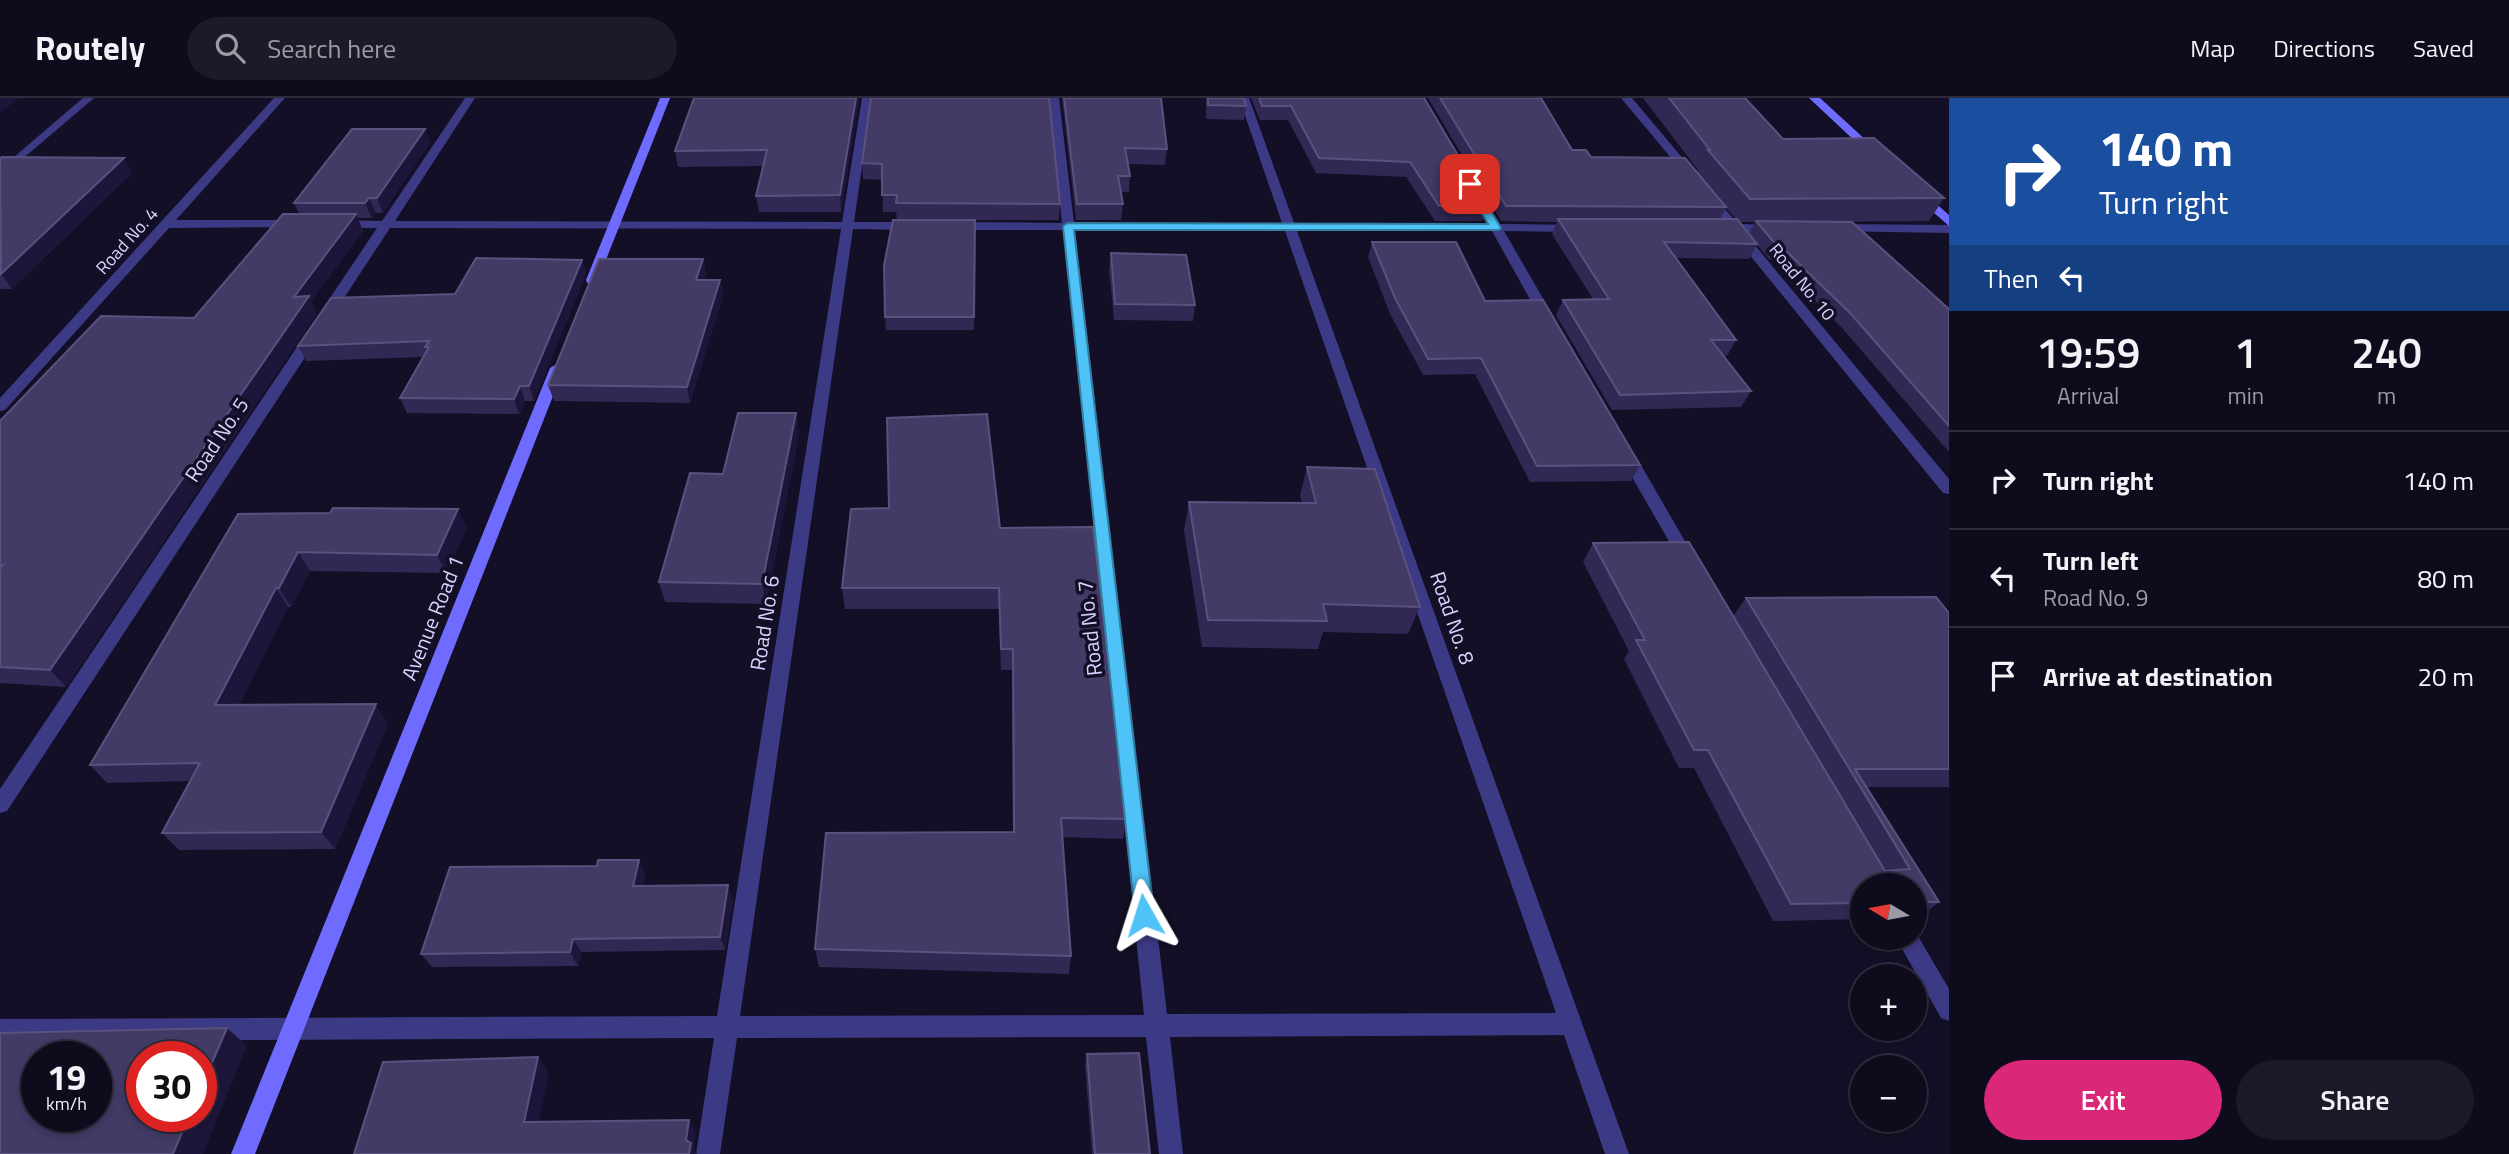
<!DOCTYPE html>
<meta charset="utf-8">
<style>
body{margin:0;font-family:"Titillium Web",sans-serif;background:#1c1929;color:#f1f3f6;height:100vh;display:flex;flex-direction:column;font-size:26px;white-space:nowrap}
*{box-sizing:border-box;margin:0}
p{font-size:23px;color:#9b9ba3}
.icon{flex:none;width:38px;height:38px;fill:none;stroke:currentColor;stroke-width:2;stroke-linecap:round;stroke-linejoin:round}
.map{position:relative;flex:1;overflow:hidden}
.sheet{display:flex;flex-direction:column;background:#0e0b1c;width:560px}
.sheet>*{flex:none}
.top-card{background:#1a4fa0;color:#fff;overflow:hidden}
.needle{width:46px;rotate:280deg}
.buttons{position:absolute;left:1850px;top:775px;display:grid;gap:14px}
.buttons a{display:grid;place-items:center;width:77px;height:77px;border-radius:50%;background:#0e0b1c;box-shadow:0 4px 10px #0003,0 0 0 2px #2e2b3b;font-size:35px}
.speed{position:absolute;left:21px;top:943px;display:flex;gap:14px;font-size:35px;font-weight:700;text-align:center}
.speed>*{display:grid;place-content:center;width:91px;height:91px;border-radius:50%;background:#0e0b1c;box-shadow:0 4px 10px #0003,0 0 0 2px #2e2b3b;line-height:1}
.speed small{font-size:18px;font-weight:400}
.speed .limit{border:10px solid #d22;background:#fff;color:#111}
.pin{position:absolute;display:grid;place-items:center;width:60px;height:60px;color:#fff;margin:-30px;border-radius:14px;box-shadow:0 4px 10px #0006}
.me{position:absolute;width:77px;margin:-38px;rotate:354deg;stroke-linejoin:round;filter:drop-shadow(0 0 5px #0008)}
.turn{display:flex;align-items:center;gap:24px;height:147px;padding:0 35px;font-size:32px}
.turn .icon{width:91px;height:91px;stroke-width:2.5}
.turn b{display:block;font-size:49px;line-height:60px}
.then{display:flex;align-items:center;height:66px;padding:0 35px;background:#0003;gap:14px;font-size:26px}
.eta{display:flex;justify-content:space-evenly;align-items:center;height:119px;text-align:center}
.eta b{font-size:42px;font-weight:600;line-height:49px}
.action{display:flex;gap:14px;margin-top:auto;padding:14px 35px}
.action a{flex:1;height:80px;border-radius:42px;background:#db2777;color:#fff;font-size:28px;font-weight:600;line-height:80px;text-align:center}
.action a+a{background:#1c1929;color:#f1f3f6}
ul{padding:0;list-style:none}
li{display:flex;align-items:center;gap:21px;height:98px;padding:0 35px;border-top:2px solid #2e2b3b}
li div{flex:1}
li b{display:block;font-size:26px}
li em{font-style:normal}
header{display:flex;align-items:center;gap:42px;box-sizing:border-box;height:98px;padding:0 35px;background:#0e0b1c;border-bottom:2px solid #2e2b3b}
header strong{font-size:33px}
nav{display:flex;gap:38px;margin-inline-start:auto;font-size:24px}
.search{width:490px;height:63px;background:#1c1929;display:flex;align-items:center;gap:18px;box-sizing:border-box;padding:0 24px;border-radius:38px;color:#9b9ba3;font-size:26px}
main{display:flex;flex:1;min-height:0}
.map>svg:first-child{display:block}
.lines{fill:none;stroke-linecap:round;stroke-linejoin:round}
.street{fill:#3d3a85;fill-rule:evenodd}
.secondary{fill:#6f6bff;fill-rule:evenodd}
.wall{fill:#312854;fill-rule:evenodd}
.shaded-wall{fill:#1d163a}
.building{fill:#433a66;stroke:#5a527e;stroke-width:2;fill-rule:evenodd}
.route{fill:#4fc3f7;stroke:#337fa1;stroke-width:2}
.labels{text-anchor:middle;stroke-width:7;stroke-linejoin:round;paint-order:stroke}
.far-street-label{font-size:18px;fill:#d9d4ff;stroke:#130f26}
.street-label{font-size:21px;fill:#d9d4ff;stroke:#130f26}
</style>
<header>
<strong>Routely</strong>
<div class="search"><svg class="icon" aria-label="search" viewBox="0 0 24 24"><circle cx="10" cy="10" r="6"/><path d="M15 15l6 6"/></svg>Search here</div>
<nav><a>Map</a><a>Directions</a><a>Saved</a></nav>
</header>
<main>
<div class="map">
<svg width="1949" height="1056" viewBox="0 0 1949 1056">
<rect width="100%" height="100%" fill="#130f26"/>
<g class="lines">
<!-- street -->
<path class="street" d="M83,0h11l-94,80v-9z
M274,0h11l-109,122h123l6,4 -2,3 -134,1 -164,182 -5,1v-13z
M465,0h10l-80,123 447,1 20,-124h10l-18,124h61l6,4 -6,4 -62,-1 -113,787 404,-1 -81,-785h-110l-6,-4 6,-4 109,1 -13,-125h10l15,125h208l-43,-125h10l45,125 193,1 -18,-32 6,-3 6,3 19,32 80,1v6l-4,1 -72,-1 51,88 -7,4 -7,-4 -49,-88h-195l332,923h-24l-41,-119 -394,2 13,117h-24l-13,-117 -409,1 -17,116h-24l18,-116 -714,3v-22l717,-3 124,-787 -451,-1 -383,583 -7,2v-24l377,-561h-40l-6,-4 6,-4 45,1zM1075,132l210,1 271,782 -389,1z
M1621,0h11l63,75v4h-8z
M1705,97h8l25,29 42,1v6l-4,1h-32l205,247v15l-6,-1 -212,-261 -15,-1v-6l9,-1 -22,-27z
M1835,126l114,1v8l-118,-2v-6z
M1626,350l8,5 63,109 -2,4 -6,2 -8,-6 -63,-109z
M1915,833l34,58v32l-8,-3 -45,-80h18z"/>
<!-- secondary -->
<path class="secondary" d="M660,0h10l-72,182 -6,4 -5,-1 -1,-3z
M1809,0h11l60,55v4h-8z
M1916,95h8l25,22v11l-33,-29z
M557,266l7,4 -309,786h-24l319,-786z"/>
</g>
<!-- wall -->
<path class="wall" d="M859,0l-18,114h-82l-3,-16 7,-30 -85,1 -3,-16z
M871,0l189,106 -1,16h-84l-1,110h-88l-1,-13 12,-97 -1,-8h-13l-1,-32 -19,-1 -1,-16z
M1062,0h99l6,51 -2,16 -37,-1 2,12 -1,16h-8l2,12 -2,16h-45z
M1206,0h38l2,8 -2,14 -38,-1z
M1251,0h173l64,108 -6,15h-47l-29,-44 -90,-4 -28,-53h-28z
M1428,0h113l31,52 19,7 106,15 1,-2 -55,-72h102l38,41 161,59 -15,23 -111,1 131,87v143l-107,-124 -67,-68h-5l-13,-15 -8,14 -74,-1 61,82 -9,16h-4l28,35 -10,16 -129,3 -56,-95 7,-15 30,-1 -41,-65 5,-12 -56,-1zM1726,110l10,11h-16zM1739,124h16l-6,12z
M425,31l5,14 -47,70h-7l-4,5h-15l6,13 -52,70 6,12 -251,374 -66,-4v-262l194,-103 105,-104 -5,-11z
M0,60h124l8,15 -120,116h-12z
M1372,144l268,223 -9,16 -101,1 -55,-108 -52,1 -33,-61 -22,-57z
M1111,155l84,52 -2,16 -79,-1 -5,-51z
M703,161l3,15 -2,6h16l3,15 -33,108 -136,-2 -6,-16z
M582,162l4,14 -52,127h-9l-6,13 -112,-1 -7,-15 24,-41 -118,4 -8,-15 157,-52z
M796,315l3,20 -33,171 -101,-2 -6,-20 64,-108z
M1307,369l113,140 -12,27 -85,-2 -5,17 -116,-2 -18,-117 5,-28 113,1 -2,-8z
M330,415l137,15 -21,45 -136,-2 -19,36h-3l-49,98 149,18 -53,126 -156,1 -17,-17 28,-52 -83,2 -17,-18z
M1000,430l127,291 -4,20 -61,-2 9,119 -2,18 -250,-7 -4,-18 198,-117 -1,-162h-11l-2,-61h-154l-3,-21z
M1593,445l140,73 13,-18 203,15v174h-82l72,115 -77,-16v33l-89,2 -79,-153h-15l-55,-109 5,-8 -46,-89z
M645,777l-3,11 91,14 -8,50 -144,2 -3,14 -146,1 -11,-13z
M1914,804h25l-21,17h-4z
M1087,956l63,100h-58l-7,-89z"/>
<!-- shaded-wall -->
<path class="shaded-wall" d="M0,0h19l-19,15z
M856,0h3l-18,114 -1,-17z
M425,31l5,14 -47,70 -6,-15z
M124,60l8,15 -120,116 -11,-15z
M369,100l7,15 -4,5 -7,-15z
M356,116l7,17 -52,70 6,12 -251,374 -16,-17 244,-373z
M703,161l3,15 -7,21 -3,-15z
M582,162l4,14 -52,127 -5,-15z
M720,182l3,15 -33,108 -3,-16z
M520,288l5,15 -6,13 -5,-15z
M796,315l3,20 -33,171 -4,-20z
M458,411l9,19 -21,45 -9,-18z
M298,454l12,19 -19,36 -12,-19z
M276,490l12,19 -58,117 -15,-19z
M376,606l12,19 -53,126 -14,-17z
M639,762l6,15 -6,25 -6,-14z
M728,787l5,15 -8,50 -5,-13z
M573,841l8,13 -3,14 -8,-14z
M227,930l20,18 -44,108h-30l16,-38h12v-28z
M538,959l11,15 -13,64 -12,-14z
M689,1022l7,15 -2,14 3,5h-8l-3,-14z"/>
<!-- building -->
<path class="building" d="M694,0h162l-16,97 -84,1 11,-46 -92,1z
M871,0h178l11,106 -164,-1 1,-8h-15v-31l-20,-1z
M1064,0h97l6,51 -42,-1 5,28h-12l5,28h-46z
M1208,0h36l2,8 -38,-1z
M1259,0h165l64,108h-49l-29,-44 -91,-4 -28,-52h-29z
M1440,0h101l31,52h14l5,7 94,1 41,49 -220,-1z
M1669,0h76l38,41 91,-1 70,60 -194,1 -42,-49h2z
M352,31h73l-48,69h-8l-4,5h-71z
M2,59l122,1 -123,116 -1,-116z
M283,116h73l-62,83 15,-1 -259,374 -50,-3v-99l3,-3h-3v-144l101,-105 93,2z
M1558,121h179l20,25 -93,-2 72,98h-25l40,51 -131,4 -57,-95 46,-1z
M893,122h82l-1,97h-89l-1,-52z
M1756,123l96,1 97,87v117l-98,-112 -69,-67 -5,-1z
M1372,144h84l29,59 58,-1 97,165 -103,1 -56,-108 -53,1 -33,-61z
M1111,155l75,2 9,50 -80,-1z
M476,160l106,2 -53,126h-9l-6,13 -114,-1 29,-51h-4l4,-6 -131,5 33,-48 124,-4z
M599,161h104l-7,21h24l-33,107 -139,-2z
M738,315h58l-34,171 -103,-2 31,-109 33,1z
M987,316l13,114 93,-1 34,292 -66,-1 10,138 -256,-7 11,-116 188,-1 -1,-183h-12l-2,-61h-157l9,-79 38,-1 -2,-90z
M1307,369l68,2 45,138 -97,-3 4,17 -119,-1 -19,-118 127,1z
M333,410l125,1 -21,46 -139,-3 -19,36h-3l-61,117 161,-1 -55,128 -159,1 38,-70 -110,2 148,-251 92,-1z
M1689,444l196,329 25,-2 -164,-271 190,-1 13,16v156h-94l84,133h-25v-16h-52v17l-71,1 -83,-154h-14l-58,-110h9l-52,-97z
M598,762h41l-6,26 95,-1 -8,52 -147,2 -3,13 -149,2 29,-87 147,-1z
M227,930l-26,60v-31h-59v59h47l-16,38h-173v-121zM37,959h59v59h-59z
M1139,955l11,101h-55l-8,-100z
M538,959l-14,65 165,-2 -3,20 5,3 -2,11h-335l29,-92z"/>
<!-- route -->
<path class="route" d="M1470,83l5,3 26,44 -2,2h-425l80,685 -3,7 -7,2 -6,-2 -3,-7 -72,-689 5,-3 420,1 -23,-40z"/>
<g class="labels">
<!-- far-street labels -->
<g class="far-street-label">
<text transform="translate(127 143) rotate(-48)" y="6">Road No. 4</text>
<text transform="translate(1802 184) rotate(51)" y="6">Road No. 10</text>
</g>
<!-- street labels -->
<g class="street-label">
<text transform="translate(217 342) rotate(-56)" y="7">Road No. 5</text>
<text transform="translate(433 520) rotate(-68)" y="7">Avenue Road 1</text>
<text transform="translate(1452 520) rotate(71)" y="7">Road No. 8</text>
<text transform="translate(765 525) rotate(-81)" y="7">Road No. 6</text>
<text transform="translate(1090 530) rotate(-96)" y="7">Road No. 7</text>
</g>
</g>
</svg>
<div class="buttons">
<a><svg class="needle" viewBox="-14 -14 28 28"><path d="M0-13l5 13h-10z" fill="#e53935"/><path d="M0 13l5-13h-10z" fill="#9b9ba3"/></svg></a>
<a>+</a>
<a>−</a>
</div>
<div class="speed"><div>19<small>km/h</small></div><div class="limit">30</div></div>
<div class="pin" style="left:1470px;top:86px;background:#d93025"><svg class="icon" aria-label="arrive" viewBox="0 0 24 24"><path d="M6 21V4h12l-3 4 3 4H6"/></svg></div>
<svg class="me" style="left:1144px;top:817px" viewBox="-20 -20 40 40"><path d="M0-17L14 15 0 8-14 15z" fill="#4fc3f7" stroke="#fff" stroke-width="4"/></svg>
</div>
<section class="sheet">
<div class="top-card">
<div class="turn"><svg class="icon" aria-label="right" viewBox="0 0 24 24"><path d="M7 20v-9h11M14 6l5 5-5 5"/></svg><div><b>140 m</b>Turn right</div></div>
<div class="then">Then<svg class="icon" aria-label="left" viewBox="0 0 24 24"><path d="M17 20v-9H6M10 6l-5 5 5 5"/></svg></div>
</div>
<div class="eta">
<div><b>19:59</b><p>Arrival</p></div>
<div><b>1</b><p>min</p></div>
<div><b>240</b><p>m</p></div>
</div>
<ul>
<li><svg class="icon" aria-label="right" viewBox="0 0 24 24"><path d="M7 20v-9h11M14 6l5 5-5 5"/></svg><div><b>Turn right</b></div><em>140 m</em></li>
<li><svg class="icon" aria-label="left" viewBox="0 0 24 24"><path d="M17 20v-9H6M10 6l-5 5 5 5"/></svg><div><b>Turn left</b><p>Road No. 9</p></div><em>80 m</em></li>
<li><svg class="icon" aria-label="arrive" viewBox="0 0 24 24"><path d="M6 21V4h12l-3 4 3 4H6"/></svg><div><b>Arrive at destination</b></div><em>20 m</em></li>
</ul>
<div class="action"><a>Exit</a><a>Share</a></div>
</section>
</main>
